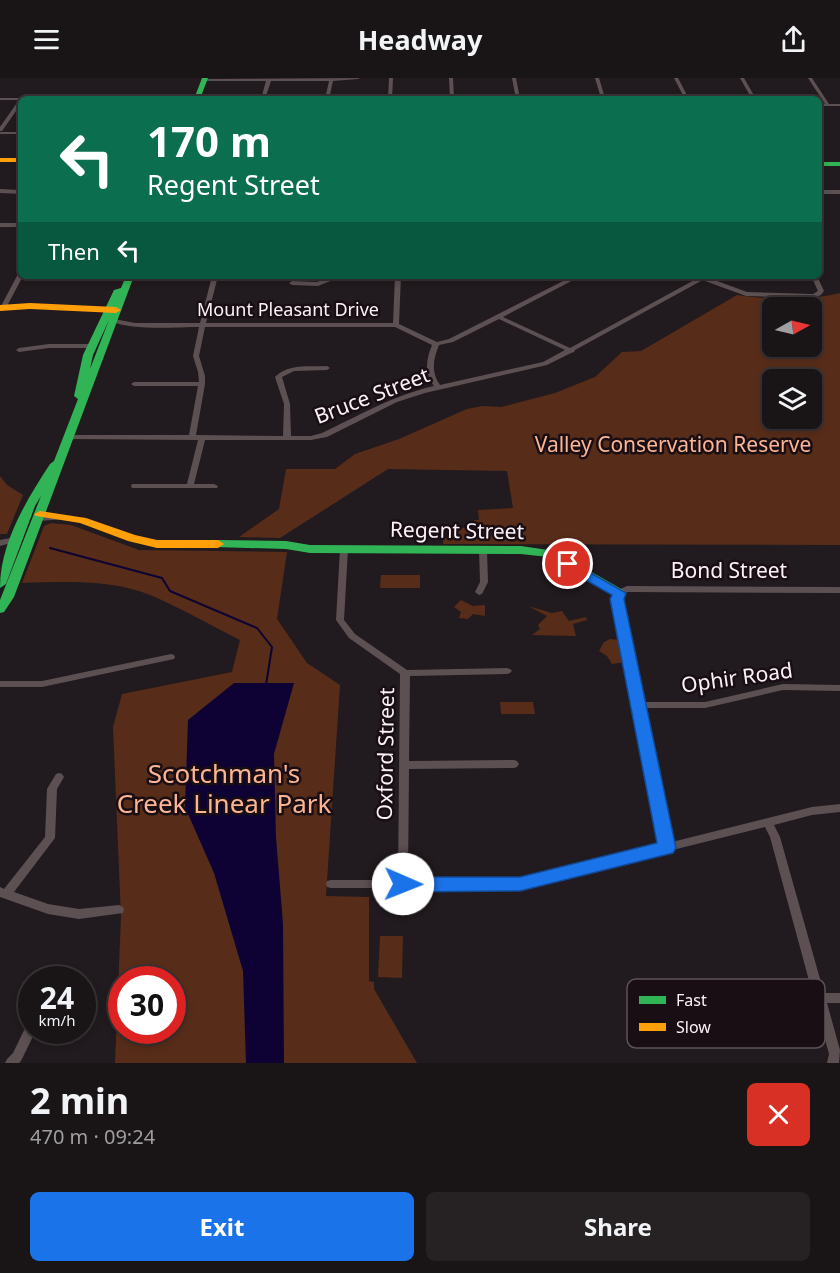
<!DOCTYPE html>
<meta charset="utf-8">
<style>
body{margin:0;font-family:"Noto Sans",sans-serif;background:#262123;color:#f1f3f6;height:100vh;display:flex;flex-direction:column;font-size:22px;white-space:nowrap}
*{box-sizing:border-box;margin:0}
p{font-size:20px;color:#9f9ea1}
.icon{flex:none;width:33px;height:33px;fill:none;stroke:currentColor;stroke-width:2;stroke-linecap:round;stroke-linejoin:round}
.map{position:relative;height:985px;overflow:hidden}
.sheet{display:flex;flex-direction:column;background:#191416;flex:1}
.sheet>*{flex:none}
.top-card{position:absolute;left:18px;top:18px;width:804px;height:183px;border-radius:9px;box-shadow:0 3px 9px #0003,0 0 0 2px #373335;background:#0b6e4f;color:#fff;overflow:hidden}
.needle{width:39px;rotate:82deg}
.fabs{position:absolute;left:762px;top:219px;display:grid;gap:12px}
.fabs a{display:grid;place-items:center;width:60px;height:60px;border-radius:9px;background:#191416;box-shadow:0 3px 9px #0003,0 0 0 2px #373335;font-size:30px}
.speed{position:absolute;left:18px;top:888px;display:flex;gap:12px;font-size:30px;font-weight:700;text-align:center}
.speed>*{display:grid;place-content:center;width:78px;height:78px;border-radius:50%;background:#191416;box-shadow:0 3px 9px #0003,0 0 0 2px #373335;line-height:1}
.speed small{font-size:15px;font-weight:400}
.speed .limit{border:9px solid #d22;background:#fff;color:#111}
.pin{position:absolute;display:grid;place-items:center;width:51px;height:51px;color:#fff;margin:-26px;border:3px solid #fff;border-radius:50%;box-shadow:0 2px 6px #0007}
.me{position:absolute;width:66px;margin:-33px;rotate:91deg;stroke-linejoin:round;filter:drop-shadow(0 0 4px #0008)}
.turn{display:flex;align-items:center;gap:21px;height:126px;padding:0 30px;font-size:27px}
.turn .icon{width:78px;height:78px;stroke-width:2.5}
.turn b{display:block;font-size:42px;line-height:51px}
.then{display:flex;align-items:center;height:57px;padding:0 30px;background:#0003;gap:12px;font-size:22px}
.round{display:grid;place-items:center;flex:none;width:63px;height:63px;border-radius:9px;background:#262123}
.headline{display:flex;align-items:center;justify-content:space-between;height:102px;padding:0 30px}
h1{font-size:36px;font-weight:700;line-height:45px}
.button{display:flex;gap:12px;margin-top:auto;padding:12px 30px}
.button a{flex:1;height:69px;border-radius:9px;background:#1a73e8;color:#fff;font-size:24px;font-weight:700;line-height:69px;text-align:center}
.button a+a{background:#262123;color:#f1f3f6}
header{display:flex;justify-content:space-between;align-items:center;height:78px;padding:0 30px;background:#191416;font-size:27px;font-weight:700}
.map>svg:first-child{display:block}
.green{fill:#572d19;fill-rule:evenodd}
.water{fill:#0e0235}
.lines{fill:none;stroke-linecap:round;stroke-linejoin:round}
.stream{stroke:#0e0235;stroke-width:2}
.street{fill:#5d5052;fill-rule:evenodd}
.fast{fill:#30b455;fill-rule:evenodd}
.slow{fill:#ff9f0a;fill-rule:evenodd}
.route{fill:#1a73e8;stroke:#114b97;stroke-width:1.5}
.labels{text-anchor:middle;stroke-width:5;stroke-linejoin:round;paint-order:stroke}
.far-street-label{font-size:18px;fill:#fbf2f7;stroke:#1a0e15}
.street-label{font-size:21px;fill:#fbf2f7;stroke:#1a0e15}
.park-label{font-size:21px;fill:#fcb593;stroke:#1a0e15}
.near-park-label{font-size:26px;fill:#fcb593;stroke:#1a0e15}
.key{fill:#1a0e15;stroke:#5e5259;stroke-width:1.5}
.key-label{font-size:16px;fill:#fbf2f7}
</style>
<header><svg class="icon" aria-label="menu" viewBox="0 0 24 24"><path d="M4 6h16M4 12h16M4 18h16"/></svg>Headway<svg class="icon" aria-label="share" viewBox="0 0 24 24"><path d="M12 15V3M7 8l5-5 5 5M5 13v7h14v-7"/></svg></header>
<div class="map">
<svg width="840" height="985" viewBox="0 0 840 985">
<rect width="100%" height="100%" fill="#211a1e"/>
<!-- green -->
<path class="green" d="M840,215v252l-397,-1v-6l14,-1 1,-9h16v-8h5l-1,-10 35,-2 -6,-37 -119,-2 -108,69 -41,-1 40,-28 7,-40h49l20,-15 44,-15 68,-30 15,-3 19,1 54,-14 40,-16 27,-25 19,-1 96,-56c34,5 70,6 103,-2zM772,230h40v38h-40zM772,302h40v38h-40z
M0,398l7,9 16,10 -16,39h-7z
M51,445l20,2 68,25 148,2 -10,67 30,44 33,22 -14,211 43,1v84l5,1v7l43,74h-302l6,-146 -8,-190 9,-33 110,-22 8,-32c-30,-15 -59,-32 -90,-45 -40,-16 -86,-13 -128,-12l22,-57zM122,902h50v50h-50z
M381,497h39v13h-40z
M461,522l12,6 12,-1v11l-12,-2 -5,5 -9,-1 2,-6 -7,-5z
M528,528l24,7 10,-2 7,10 17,-4 1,3 -14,4 3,12 -44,-1 8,-6 -2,-4 9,-9z
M610,561l11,1 4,22 -13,2 -5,-8 -8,-5 5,-9z
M500,624h33l2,12h-34z
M380,858h23l-1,42 -24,-1z"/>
<!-- water -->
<path class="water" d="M234,605h60l-20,71 2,83 7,87 1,139h-38l-3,-92 -29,-98 -29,-66 3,-87z"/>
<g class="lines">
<!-- stream -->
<path class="stream" d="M50,470l112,30 8,13 87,37 15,19 -6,38"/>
<!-- street -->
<path class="street" d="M360,0l-2,1 -25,2 -4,18h-4l4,-18h-58l-6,18h-4l5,-18h-62l-2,-1 2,-1z
M389,0h4l-1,21h-4z
M449,0h4l1,21h-4z
M512,0h4l4,21h-4z
M595,0h4l6,20h12l2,1h-31l2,-1h11z
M674,0h4l11,21h-4z
M740,0h4l12,21h-4z
M808,0h4l17,26h11v2h-21v-2h6z
M0,20h21l2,1h-2v5l-19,27h-2v-4l19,-27h-19z
M0,54h21v2h-21z
M0,111l21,1v4l-21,-1z
M819,112h21v4h-21z
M0,145h21v4h-21z
M21,194v4h2l-17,32 -3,2 -2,-1 -1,-1 18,-34z
M212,198h6l-12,47h187l2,-47h6l-2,48 38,18 12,-3 124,-63h8l-78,41 67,31 128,-70 5,-1v-1h6v2l38,14 66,2 5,-3 -7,-15h6l7,15 -3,4 -8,3 -67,-2 -41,-15h-4l-126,69 -1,2 -3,1 -24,12 -122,28 -28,9 -70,35 -16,3h-106l-11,44h20l4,2 -1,2h-85l-1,-2 1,-2h55l11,-44 -130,-1 -4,-2 4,-2h121l9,-49h-64l-3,-2 3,-2h65l-1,-10 -5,-16 6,-29c-24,0 -67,4 -88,-6l3,-2 21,4h65zM499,241l66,31 -22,12 -103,23c-9,-13 -7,-25 -1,-40l14,-3zM205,249h190l37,18c-6,15 -8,27 2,41 -40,9 -76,30 -112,47l-11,3h-20l-1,-32 -8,-27 12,-6 33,-1 3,-2 -3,-2c-18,1 -39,-3 -52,11l9,27 -1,32 -87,-1 9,-51v-8l-6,-20z
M334,198h9l-25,10 -26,-1 -3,-2 3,-2 25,1z
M49,266h44l3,2 -3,2h-44l-30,4 -3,-2 3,-2z
M64,437l4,2 -1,2 -29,2 -4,-2 4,-2z
M16,459h3l1,2 -1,2 -19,5v-6z
M344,468l4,3 -4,71 11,14 52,36 100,-2 3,1 2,2 -2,2 -3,1 -97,2 -1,85 105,-1 3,1 2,3 -2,3 -3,1 -105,1 -1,111h112l292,-73 28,-3v8l-28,3 -38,10 6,12 44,156h16v10h-13l13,47 -1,13h-12l2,-9 -59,-217 -5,-10 -245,61h-189l-4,-1 -1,-3 1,-3 4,-1h67l2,-206 -51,-36 -13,-18 4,-71z
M483,469l4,3 1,32 -6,12 -3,1 -4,-3 5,-10 -1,-32z
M627,508l213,1v6l-212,-1 -9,4 -3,-1 -1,-2 1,-2z
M171,576l3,1 1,2 -1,2 -132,28h-42v-6h42z
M783,606l57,1v6l-57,-1 -78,18h-66l-3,-1 -2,-2 2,-2 3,-1h66z
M59,695l3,1 2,3 -7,12 -2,49 -41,54 34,12 31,5 40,-4 4,2 1,3 -1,3 -44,6 -31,-5 -48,-17v-10l4,2 41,-52 2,-48 9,-15z
M30,947h2v5h4l-15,31 -2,2h-14l2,-4 6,-6 13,-27z"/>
<!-- fast -->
<path class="fast" d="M202,0h6l-8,21h-6z
M819,84h21v4h-21z
M126,198h8l-120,321 -10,15 -4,1v-13l41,-104 -6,10 -29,78 -6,4c0,-45 26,-87 50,-124l4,-3 24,-62 -4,-3 9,-41 31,-65 7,-2zM109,242l-19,49 3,-14z
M218,462l68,1 24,4 211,1 34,5 68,39 2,3 -2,6 52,249 -3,4 -5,2 -5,-2 -3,-4 -48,-249 1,-4 -64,-38 -27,-3 -211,-1 -24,-4 -72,-2 -2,-3 2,-3z"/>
<!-- slow -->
<path class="slow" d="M0,80h21v4h-21z
M30,225l86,4 5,3 -5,3 -86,-4 -30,2v-6z
M40,433l46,7 49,17 22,5h61l6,4 -6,4h-61l-29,-7 -48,-18 -44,-7 -2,-2z"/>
</g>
<!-- route -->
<path class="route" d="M568,482l58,33 -2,6 52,249 -3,5 -153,38 -117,1 -7,-3 -2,-5 2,-5 7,-2h117l137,-34 -47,-244 2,-4 -49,-28 -2,-3z"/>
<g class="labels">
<!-- far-street labels -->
<g class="far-street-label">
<text x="288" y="238">Mount Pleasant Drive</text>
</g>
<!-- street labels -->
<g class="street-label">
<text transform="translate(372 318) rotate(-21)" y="7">Bruce Street</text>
<text transform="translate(457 453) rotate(1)" y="7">Regent Street</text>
<text x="729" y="500">Bond Street</text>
<text transform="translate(737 600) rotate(-8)" y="7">Ophir Road</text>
<text transform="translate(386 676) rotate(-89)" y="7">Oxford Street</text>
</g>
<!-- park labels -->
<g class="park-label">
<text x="673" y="374">Valley Conservation Reserve</text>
</g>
<!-- near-park labels -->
<g class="near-park-label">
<text x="224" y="705">Scotchman's<tspan x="224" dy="30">Creek Linear Park</tspan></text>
</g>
</g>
<!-- legend -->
<rect x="627" y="901" width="198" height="69" rx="9" class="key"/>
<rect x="639" y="918" width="27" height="8" fill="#30b455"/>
<rect x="639" y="945" width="27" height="8" fill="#ff9f0a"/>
<g class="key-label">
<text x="676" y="928">Fast</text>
<text x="676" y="955">Slow</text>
</g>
</svg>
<div class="fabs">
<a><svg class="needle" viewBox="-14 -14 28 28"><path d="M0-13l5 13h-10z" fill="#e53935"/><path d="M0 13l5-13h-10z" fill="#9f9ea1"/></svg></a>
<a><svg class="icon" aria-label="layers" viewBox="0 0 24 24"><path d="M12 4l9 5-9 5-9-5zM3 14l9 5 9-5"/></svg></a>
</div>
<div class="speed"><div>24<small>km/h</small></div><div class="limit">30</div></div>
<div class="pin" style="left:568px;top:486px;background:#d93025"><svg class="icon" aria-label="arrive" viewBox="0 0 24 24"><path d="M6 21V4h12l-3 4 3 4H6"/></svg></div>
<svg class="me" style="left:403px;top:806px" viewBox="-20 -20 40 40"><circle r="19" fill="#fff"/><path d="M0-13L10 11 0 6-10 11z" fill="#1a73e8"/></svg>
<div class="top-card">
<div class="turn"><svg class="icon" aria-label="left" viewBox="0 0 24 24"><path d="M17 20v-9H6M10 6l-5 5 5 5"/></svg><div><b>170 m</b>Regent Street</div></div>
<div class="then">Then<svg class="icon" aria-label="left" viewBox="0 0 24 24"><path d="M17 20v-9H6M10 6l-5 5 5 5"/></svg></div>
</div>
</div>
<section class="sheet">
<div class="headline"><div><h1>2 min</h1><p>470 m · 09:24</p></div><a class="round" style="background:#d93025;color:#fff"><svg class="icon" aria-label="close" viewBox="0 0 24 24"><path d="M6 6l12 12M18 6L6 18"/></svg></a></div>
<div class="button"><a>Exit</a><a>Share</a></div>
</section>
